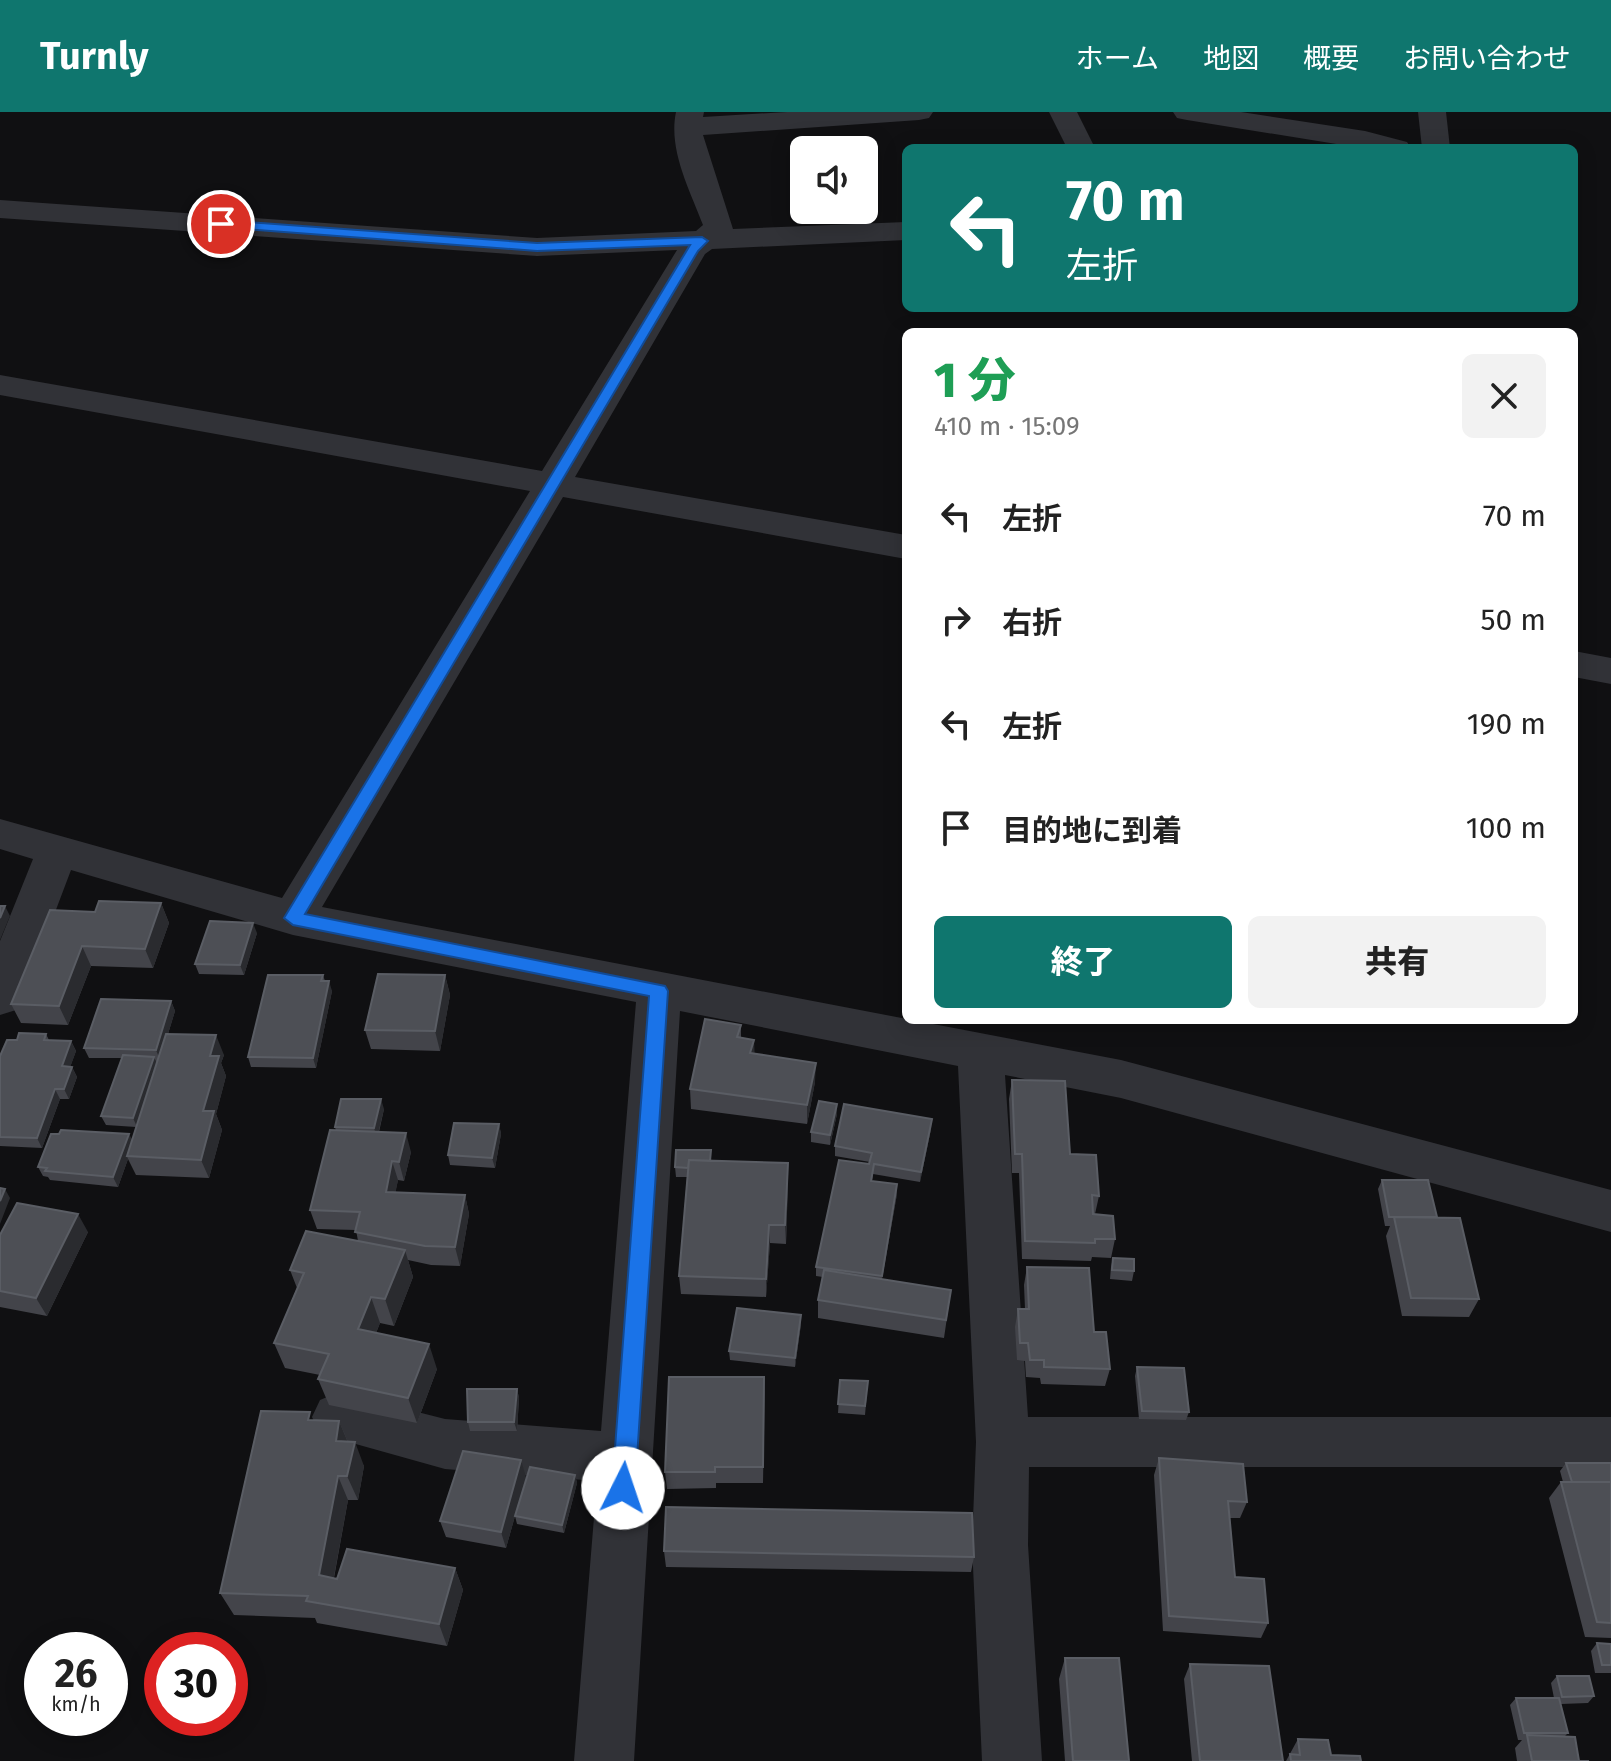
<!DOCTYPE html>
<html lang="ja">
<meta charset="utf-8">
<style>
body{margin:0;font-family:"Fira Sans","Noto Sans JP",sans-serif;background:#f2f2f2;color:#222;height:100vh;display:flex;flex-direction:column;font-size:30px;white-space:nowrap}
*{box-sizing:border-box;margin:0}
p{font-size:26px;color:#767676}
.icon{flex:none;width:44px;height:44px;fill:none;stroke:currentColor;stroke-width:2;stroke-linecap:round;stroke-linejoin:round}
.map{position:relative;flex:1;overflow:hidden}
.sheet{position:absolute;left:902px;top:216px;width:676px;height:696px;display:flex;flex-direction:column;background:#fff;border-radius:12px;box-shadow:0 4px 20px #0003}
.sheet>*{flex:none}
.guide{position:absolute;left:902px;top:32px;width:676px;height:168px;border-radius:12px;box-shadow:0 4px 20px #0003;background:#0f766e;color:#fff;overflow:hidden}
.buttons{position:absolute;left:790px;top:24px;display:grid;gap:16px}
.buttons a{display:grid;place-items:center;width:88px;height:88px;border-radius:12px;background:#fff;box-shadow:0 4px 20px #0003;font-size:40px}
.speed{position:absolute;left:24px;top:1520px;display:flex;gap:16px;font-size:40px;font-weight:700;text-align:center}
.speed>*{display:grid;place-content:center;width:104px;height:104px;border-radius:50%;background:#fff;box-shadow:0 4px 20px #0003;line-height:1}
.speed small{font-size:20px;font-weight:400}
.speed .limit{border:12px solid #d22;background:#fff;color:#111}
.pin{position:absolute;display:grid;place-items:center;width:68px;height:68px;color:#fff;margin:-34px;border:4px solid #fff;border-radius:50%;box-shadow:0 2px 8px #0007}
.me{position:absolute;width:88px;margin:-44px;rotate:4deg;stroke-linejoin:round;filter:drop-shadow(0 0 6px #0008)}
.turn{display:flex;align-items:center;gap:28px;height:168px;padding:0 32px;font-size:36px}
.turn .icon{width:104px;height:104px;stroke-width:2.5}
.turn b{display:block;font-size:56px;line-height:68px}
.round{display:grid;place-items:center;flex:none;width:84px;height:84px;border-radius:12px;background:#f2f2f2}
.headline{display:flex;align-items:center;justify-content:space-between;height:136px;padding:0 32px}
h1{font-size:48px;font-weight:800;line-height:60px;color:#1e9e55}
.button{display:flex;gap:16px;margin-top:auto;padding:16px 32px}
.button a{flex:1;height:92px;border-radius:12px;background:#0f766e;color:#fff;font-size:32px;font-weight:800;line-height:92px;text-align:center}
.button a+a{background:#f2f2f2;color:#222}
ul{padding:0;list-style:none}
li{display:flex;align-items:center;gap:24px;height:104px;padding:0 32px}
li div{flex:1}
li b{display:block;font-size:30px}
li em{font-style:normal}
header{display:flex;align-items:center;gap:48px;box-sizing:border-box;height:112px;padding:0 40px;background:#0f766e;color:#fff}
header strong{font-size:38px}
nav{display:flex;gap:44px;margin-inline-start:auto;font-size:28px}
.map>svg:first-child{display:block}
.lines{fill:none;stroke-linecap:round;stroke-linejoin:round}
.minor{fill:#313237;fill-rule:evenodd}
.wall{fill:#43444a}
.shaded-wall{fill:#2a2b2f}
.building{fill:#4d4f55;stroke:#5a5d64;stroke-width:2}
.route{fill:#1a73e8;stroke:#114b97;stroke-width:2}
</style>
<header>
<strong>Turnly</strong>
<nav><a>ホーム</a><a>地図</a><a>概要</a><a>お問い合わせ</a></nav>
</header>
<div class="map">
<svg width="1611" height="1649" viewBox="0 0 1611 1649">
<rect width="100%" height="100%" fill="#101012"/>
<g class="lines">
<!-- minor -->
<path class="minor" d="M676,0h28l-1,5 84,-5h146l-4,6 -10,2 -216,15 30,94 173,-7v18l-194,9 -7,5 -130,223 331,58v24l-343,-62 -241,410 799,153 490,130v42l-490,-134 -116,-23 23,342h583v50h-582l-1,78 14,216h-60l-10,-216 4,-103 -18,-376 -278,-55 -46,750h-60l23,-280 -152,-12 -125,-35 -8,-17 8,-17 19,-8 106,27 156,12 35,-429 -343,-67 -222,-65 -48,127 -7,13 -16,5v-74l33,-82 -33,-10v-30l282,79 248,-407 -530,-96v-20l542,96 135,-221 -140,6 -537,-38v-18l537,38 159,-7 7,-6c-13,-35 -35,-75 -27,-113z
M1049,0h28l18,36h-28z
M1173,0h68l124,19 42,11 4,6h-50l-174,-28 -10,-2z
M1418,0h28l4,36h-28z
M1574,539l37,7v26l-37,-7z"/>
</g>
<!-- wall -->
<path class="wall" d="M161,791l8,20 -16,45 -62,-2 -23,59 -47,-2 -10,-19 84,-92z
M257,821l-13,42 -45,-1 -4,-10z
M323,863l2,6 7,10 -16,77 -65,-1 -3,-10z
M445,863l5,20 -10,56 -69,-2 -6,-19z
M171,889l4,10 -7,23 56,21 -3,8 5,13 -10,38 6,16 -13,48 -73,-3 -8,-16 -10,28 -68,-7 -2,-3 -5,-1 -5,-9 94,-27 4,-13 -30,-2 -5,-9 21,-58h-33l-5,-10z
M741,913v13l14,16 60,28 -8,42 -116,-15 -1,-20z
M46,922l3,6 22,1 5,10 -6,16h2l5,10 -8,22h-9l-18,49 -42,-2v-90l17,-16z
M1012,968l58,74 29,42 -4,18 20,25 -4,19 -19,-1 -1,4 -69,-2 -3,-86h-7l-3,-74z
M837,992v10l-7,31 -19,-3v-10z
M384,997l-5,23 32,20 -7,29 -6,-1 -3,13 70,2 4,19 -9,52 -29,-1 -23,-5 5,17 -19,49 -14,-3 -4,10 61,36 -20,54 -88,-18 -11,-26 2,-4 -35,-7 -11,-25 23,-55 -7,-18 68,-29 -2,-11 -39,-1 -7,-19 26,-79 -1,-4z
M499,1012l2,10 -6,34 -45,-3 -2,-10z
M931,1017l-11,53 -47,-8 -1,7 25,13 -15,85 69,11 -7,48 -126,-20v-18l5,-23 -7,-1v-9l54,-105 -35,-6v-10z
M711,1049l77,20 -2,63 -16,-1 -4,54 -85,-3 -2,-18 8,-99h-11l-1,-10z
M1382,1068l55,37 42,82 -10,18 -67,-1 -16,-80 4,-10h-5l-7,-37z
M88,1120l-41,84 -47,-9v-72z
M1113,1146l21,13 -2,10 -22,-2 1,-12z
M1027,1155l67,65 16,37 -5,17 -64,-2 -1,-6 -14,-1 -1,-16 -8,-1 -2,-33 3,-18h7l-1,-24z
M801,1203v9l-6,43 -65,-7 -1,-9z
M1137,1255l52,45 -3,8 -47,-1 -4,-43z
M764,1265l-1,106h-47v5l-49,1 -2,-17z
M840,1268l28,1 -3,34 -27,-2z
M517,1277l2,9 -2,33h-47l-2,-9z
M313,1309h26l9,21 16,24 -6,34h-10l-14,78 121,-10 8,22 -16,56 -130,-23 -2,-5 -81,-3 -14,-22z
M1159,1346l88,44 -7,16h-10l5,59 33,46 -7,15 -98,-7 -9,-156z
M1566,1351h45v175l-26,-1 -36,-139 12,-16h2l-3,-11z
M575,1363l2,8 -13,50 -47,-9 -2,-8z
M526,1365l-20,71 -60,-11 -6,-16z
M664,1439l310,6 -3,15 -305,-5z
M1597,1531l14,1v29h-16l-4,-22z
M1065,1546l64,103h-64l-6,-82z
M1190,1552l93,97h-91l-8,-82z
M1557,1564l37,20 -6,7 -27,1 7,29 -4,4 15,24h10h-72l-2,-13 7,-8h-4l-8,-35 6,-7h38l-3,-15z
M1298,1627l33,16 30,6h-75z"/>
<!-- shaded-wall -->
<path class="shaded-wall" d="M161,791l8,20 -16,45 -8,-19z
M5,794l5,10 -10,24v-22z
M253,811l4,10 -13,42 -4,-10z
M82,834l9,20 -23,59 -9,-19z
M445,863l5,20 -10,56 -5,-20z
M329,869l3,10 -16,77 -3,-10z
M171,889l4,10 -15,49 -4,-10z
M216,923l8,20 -3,8 5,13 -10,38 6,16 -13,48 -8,-18 2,-49 7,-55z
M754,928l1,20 -5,-7z
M71,929l5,10 -9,25 -5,-10z
M154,945l5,10 -22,60 -4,-9z
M816,951l-1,19 -8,42v-19z
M72,955l5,10 -8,22 -5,-10z
M55,977l5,10 -18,49 -5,-10z
M381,987l3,10 -7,29 -3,-10z
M837,992v10l-7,31v-10z
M932,1007l-1,10 -11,53 1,-10z
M499,1012l2,10 -6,34 -3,-10z
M406,1021l5,19 -7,29 -5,-19z
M129,1022l5,9 -7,13 1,3 -10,28 -5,-10z
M392,1049l6,19 -6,31 -6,-19z
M788,1051v18l-2,63 -1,-19z
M897,1072v10l-16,91 1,-9z
M5,1077l5,9 -10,26v-23z
M465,1083l4,19 -9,52 -5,-19z
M78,1102l10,18 -41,84 -11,-18z
M769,1113l1,18 -4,54v-18z
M405,1138l8,27 -19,49 -9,-27z
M371,1185l9,26 -13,32 -9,-26z
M801,1203v9l-6,43v-9z
M429,1232l8,25 -20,54 -9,-25z
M764,1265l1,17 -2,89v-16z
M517,1277l2,9 -2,33 -3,-9z
M339,1309l10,24 -13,-4z
M355,1330l9,24 -6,34 -11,-24z
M521,1348l5,17 -20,71 -5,-16z
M575,1363l2,8 -13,50 -2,-8z
M338,1364l10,24 -18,98 -11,-23z
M455,1456l8,22 -16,56 -8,-22z"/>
<!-- building -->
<path class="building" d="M99,789l62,2 -16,46 -63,-3 -23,60 -48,-2 39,-94 45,2z
M0,794h5l-5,12z
M210,809l43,2 -13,42 -45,-1z
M378,862l67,1 -10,56 -70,-1z
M268,863h55l-2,6h8l-16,77 -65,-1z
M101,887l70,2 -15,49 -72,-2z
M705,907l36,6 -4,12 17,3 -4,13 66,10 -9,42 -117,-16z
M19,921l27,1 -2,6 27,1 -9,25 10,1 -8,22h-9l-18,49 -37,-1v-81l7,-16h10z
M166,922l50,1 -6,21h9l-16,55h11l-13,49 -74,-4z
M123,943l31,2 -21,61 -32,-2z
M1012,968l53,1 5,73 26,1 3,41 -7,-1 1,19 20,2 2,23h-20v4l-70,-2 -3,-87h-7z
M341,987h40l-7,29 -39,-1z
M819,989l18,3 -7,31 -19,-3z
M844,992l88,15 -11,53 -47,-8 -3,17 26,3 -15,92 -66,-9 23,-107 30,4 3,-11 -37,-7z
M454,1011l45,1 -7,34 -44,-3z
M61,1018l68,4 -16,43 -68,-6 2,-3 -9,-1 13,-33h8z
M330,1018l76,3 -7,29 -7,-1 -6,31 79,3 -10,52 -30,-1 -70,-14 5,-20 -50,-2z
M676,1038h35l-1,11 -21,-1 -1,8 -13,-1z
M689,1048l99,3 -3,62h-16l-3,54 -87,-3z
M1382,1068h46l9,37h-48z
M0,1076l5,1 -5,12z
M17,1091l61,11 -42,84 -36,-7v-56z
M1394,1105l66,1 19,81 -68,-1z
M306,1119l99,19 -20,49 -14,-2 -13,32 71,15 -21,54 -90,-19 11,-25 -55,-11 30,-70 -14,-3z
M1113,1146l21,1v12l-22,-1z
M1027,1155l62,1 5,64h12l4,37 -66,-2v-7h-14l-2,-17h-8l-2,-34h11z
M824,1158l127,20 -5,30 -128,-20z
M737,1196l64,7 -6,43 -66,-7z
M1137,1255l47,1 5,44 -47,-1z
M669,1265h95l-1,90h-48v5h-50z
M840,1268l28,1 -3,25 -27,-2z
M467,1277h50l-3,33h-46z
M261,1299l49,1 -2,8 31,1 -3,20 19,1 -8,34h-9l-19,99 18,4 10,-30 108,19 -16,56 -133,-23 2,-5 -88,-3z
M463,1339l58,9 -20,72 -61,-11z
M1159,1346l84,6 4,38 -19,-1 7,76 29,2 4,44 -99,-7z
M1566,1351h45v19h-39z
M530,1355l45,8 -13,50 -47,-9z
M1561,1370h50v141l-14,-1z
M666,1395l306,6 2,44 -310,-6z
M1597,1531l14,1v21h-9z
M1065,1546h54l10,103h-56z
M1190,1552l79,2 14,95h-83z
M1557,1564h32l5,20 -32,1z
M1516,1586h43l9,35h-44z
M1527,1623l48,2 4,24h10h-57z
M1298,1627l30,1 3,15 29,1 1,5h-70l-1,-7 10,1z"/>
<!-- route -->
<path class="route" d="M221,108l316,23 165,-6 6,4 -10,10 -393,663 360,72 3,5 -33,497 -4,8 -8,3 -8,-3 -3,-8 37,-492 -356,-71 -9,-7 406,-673 -153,6 -320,-24 -2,-3z"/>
</svg>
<div class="buttons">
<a><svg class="icon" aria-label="sound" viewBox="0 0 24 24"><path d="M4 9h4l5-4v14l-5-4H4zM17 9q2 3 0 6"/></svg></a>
</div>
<div class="speed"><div>26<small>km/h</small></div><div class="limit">30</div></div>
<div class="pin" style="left:221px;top:112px;background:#d93025"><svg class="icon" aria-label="arrive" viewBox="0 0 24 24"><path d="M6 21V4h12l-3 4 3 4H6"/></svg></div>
<svg class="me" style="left:623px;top:1376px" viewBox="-20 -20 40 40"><circle r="19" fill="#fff"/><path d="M0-13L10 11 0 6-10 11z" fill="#1a73e8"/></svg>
<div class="guide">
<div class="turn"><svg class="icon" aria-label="left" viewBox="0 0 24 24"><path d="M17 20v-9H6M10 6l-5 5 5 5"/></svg><div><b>70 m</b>左折</div></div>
</div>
<section class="sheet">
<div class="headline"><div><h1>1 分</h1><p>410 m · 15:09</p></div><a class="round"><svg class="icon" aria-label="close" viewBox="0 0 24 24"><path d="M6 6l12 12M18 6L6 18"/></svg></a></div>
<ul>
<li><svg class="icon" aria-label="left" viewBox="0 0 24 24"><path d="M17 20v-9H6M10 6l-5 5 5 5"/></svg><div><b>左折</b></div><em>70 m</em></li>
<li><svg class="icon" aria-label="right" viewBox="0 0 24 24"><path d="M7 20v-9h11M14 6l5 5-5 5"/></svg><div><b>右折</b></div><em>50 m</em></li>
<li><svg class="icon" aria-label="left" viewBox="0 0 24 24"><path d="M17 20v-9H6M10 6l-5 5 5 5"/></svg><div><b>左折</b></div><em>190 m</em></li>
<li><svg class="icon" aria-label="arrive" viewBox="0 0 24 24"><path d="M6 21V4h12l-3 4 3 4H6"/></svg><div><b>目的地に到着</b></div><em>100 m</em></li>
</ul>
<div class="button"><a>終了</a><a>共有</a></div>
</section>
</div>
